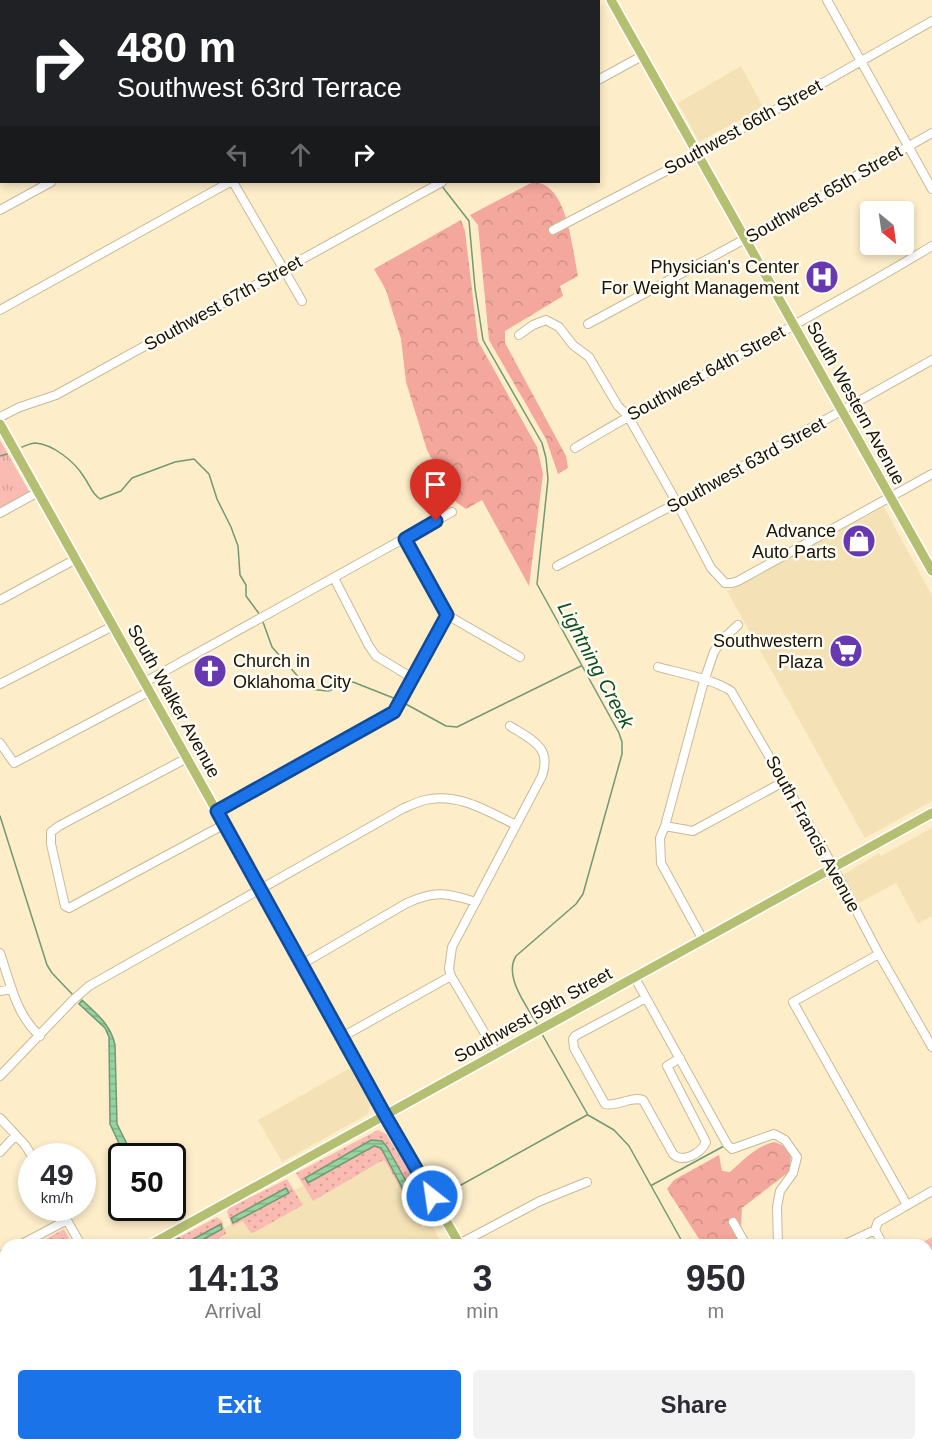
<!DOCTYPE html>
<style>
body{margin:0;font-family:Helvetica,sans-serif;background:#f2f2f3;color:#2b2b33;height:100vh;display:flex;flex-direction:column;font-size:22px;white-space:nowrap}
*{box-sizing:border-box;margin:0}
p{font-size:20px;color:#7c7c81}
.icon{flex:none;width:33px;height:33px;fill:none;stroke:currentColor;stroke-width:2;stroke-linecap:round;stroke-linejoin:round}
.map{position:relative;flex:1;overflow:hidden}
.side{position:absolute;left:0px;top:1239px;width:933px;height:212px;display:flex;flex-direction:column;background:#fff;border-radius:18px 18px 0 0;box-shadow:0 3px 9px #0003}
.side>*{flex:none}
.hud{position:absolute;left:0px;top:0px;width:600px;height:183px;box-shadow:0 3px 9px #0003;background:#202124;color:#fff;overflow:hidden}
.needle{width:39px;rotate:151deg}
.fabs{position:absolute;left:860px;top:201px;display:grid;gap:12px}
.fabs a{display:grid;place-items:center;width:54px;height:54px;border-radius:6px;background:#fff;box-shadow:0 3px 9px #0003;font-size:30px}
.speed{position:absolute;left:18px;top:1143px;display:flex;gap:12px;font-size:30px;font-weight:700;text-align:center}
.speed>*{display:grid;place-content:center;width:78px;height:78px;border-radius:50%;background:#fff;box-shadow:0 3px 9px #0003;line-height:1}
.speed small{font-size:15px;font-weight:400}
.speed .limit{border:3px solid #111;border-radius:9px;background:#fff;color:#111}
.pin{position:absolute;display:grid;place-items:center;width:51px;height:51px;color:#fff;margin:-62px -26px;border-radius:50% 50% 50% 0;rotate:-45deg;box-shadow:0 0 6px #0007}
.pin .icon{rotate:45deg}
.me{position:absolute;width:66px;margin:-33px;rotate:330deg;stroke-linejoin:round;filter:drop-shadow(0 0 4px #0008)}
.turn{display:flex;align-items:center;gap:21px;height:126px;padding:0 18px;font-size:27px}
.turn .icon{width:78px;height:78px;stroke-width:2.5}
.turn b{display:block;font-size:42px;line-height:51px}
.lanes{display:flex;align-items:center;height:57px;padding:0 18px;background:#0003;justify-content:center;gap:30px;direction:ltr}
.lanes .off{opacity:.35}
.eta{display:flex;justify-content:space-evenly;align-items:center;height:102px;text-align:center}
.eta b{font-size:36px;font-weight:800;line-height:42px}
.button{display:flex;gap:12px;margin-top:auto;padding:12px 18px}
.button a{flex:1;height:69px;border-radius:6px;background:#1a73e8;color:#fff;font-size:24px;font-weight:800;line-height:69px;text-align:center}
.button a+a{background:#f2f2f3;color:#2b2b33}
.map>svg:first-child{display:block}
.built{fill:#f4e2b6}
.grass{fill:url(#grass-dots)}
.forest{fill:url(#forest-crowns)}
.park{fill:url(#park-tufts)}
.water{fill:url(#water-rules);stroke:#719972;stroke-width:1.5}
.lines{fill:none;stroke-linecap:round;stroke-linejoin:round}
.stream{stroke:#719972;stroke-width:1.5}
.minor-casing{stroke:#c9ba97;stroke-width:10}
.major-casing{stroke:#fff;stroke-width:12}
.minor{stroke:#fff;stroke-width:8}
.major{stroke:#b4bf71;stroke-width:9}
.route-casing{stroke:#114b97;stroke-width:15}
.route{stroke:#1a73e8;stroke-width:10}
.labels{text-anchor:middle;stroke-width:5;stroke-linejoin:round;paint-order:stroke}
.street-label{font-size:18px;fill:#171205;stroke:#fffcf4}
.poi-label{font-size:18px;fill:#171205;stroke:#fffcf4;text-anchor:end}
.water-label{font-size:20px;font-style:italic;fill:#0d5021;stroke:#fffcf4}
</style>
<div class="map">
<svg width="932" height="1450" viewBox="0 0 932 1450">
<defs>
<pattern id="grass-dots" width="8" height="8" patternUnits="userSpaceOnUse" patternTransform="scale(1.5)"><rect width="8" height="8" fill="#fabbb2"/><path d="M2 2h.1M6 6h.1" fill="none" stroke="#d6a098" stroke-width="1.8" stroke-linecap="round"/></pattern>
<pattern id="forest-crowns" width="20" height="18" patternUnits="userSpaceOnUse" patternTransform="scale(1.5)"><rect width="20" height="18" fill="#f4a79c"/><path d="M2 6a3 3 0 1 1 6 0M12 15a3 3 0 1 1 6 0" fill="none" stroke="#d08f85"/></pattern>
<pattern id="park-tufts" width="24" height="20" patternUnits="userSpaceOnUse" patternTransform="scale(1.5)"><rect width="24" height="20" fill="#fabbb2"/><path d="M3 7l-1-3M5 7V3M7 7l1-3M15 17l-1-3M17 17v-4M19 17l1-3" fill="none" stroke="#d6a098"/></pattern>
<pattern id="water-rules" width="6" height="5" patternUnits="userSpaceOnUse" patternTransform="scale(1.5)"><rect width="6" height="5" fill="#97d3a0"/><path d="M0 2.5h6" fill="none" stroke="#81b488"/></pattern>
</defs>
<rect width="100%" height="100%" fill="#fdedc9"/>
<!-- built -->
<path class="built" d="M741,66l22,41 -64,35 -21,-39z
M884,507l48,89v205l-67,37 -138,-247z
M932,828v88l-14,8 -22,-41 -39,21 -14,-29 36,-22 2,3z
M350,1068l20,36 -2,10 -86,48 -24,-42z
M381,1148l42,80 8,-4 12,21h-250l115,-62z
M45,1445h100l3,5h-100z"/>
<!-- grass -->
<path class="grass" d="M378,1130l8,4 45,73 -1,6 -10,5 -4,-1 -31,-56 -2,-1 -70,41 -17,-28z
M287,1179l16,26 -50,28 -3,-1 -7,-11 -11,5 -5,-14 2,-4z
M217,1217l5,4 4,13 -19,11h-42z
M64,1229l9,16h-38z
M0,1288l6,1v26l-6,4z
M194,1444h154l3,6h-167z"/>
<!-- forest -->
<path class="forest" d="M533,182c35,0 39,68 45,94l-18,10 3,10 -58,35v12l61,113 2,12 -10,6 -12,-35 -57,-99 -11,-115 -8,-10z
M461,220l4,11 13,110 59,106 6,27 -14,112 -47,-86 -16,9 -10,-7 -29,-52 -21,-68 -5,-43 -15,-49 -12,-21z
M774,1142l11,4 6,6 -1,19 -48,37 -1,19 10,18h-48l-36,-56 7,-9 45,-25 3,16 8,1c15,-13 25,-25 44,-30z"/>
<!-- park -->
<path class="park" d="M0,440l30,53 -30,16z
M932,1237v84l-2,1 -3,-6v-71h-9z"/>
<!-- water -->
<path class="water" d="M82,1000c15,14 29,25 33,45l2,79 16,32h-8l-15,-32 -1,-87 -4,-9 -26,-24z
M371,1140l11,1 5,6 32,57 9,7 -4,2 -10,-3 -33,-62 -7,-2 -66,37 -3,-5z
M286,1188l3,5 -56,30 -2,-5z
M221,1224l1,5 -29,16h-17l-4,-4 7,-3 3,4h6z"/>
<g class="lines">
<!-- stream -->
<path class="stream" d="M193,0l1,2
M434,2l1,-2
M441,185l28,36 6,67 8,52 59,103 4,15 2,21 -11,105 82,149 3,9v12l-39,140 -7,10 -60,52c-13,21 12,52 23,71
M22,447c3,-1 9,-4 13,-4 18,1 40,19 49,34 6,8 7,16 16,22l21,-8 11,-13 43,-16 19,-3 15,15 8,25 14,28 7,19 2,29 6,10v11l14,19
M0,456l7,-2
M263,622l9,25 37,42 19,2 25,-9 43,17
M404,703l42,23 11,1 124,-61
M0,816l47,149 5,8 21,22
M542,1034l46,81 26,15 15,16 55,99
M652,1185l72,-39
M443,1195l144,-80
M662,1450l3,-6"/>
<defs>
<path id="minor" d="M121,0l1,2
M827,0l105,189
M550,2l2,-2
M598,80l44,-24
M0,105l2,-1
M233,182l69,119
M0,210l51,-28
M553,230l134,-70 245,-139
M0,310l230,-128
M588,324l157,-85 187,-106
M519,335l14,-10 13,-5 13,7 14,18 16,12 29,49 10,10 49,87 34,65 14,15h7l6,-2 194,-107
M0,417l20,-10 36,-12 386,-213
M575,448c117,-70 240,-131 357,-202
M0,513l38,-21
M405,539l42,76 73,42
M557,566l120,-63 255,-143
M334,578l35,68 7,10 38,23
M0,600l76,-41
M658,667c22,6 55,12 73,24l98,168 50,95 53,93
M145,682l307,-170
M0,684l113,-58
M0,743l14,20 136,-72
M187,758l-128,68 -8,6v12l14,62 4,2 156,-84
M217,811l177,-99 53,-97
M665,826l28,5 92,-50
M703,940l-42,-77 -1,-25 5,-12 39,-145 10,-29 9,-13 15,-14
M0,953c10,29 16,62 40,83
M879,954l-86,48 114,203
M302,964l105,-61c29,-13 40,-10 69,-1
M635,978l92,166 5,5 42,-15 11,6 12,17 -4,16 -13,18 -3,16 1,38
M0,991l12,-2
M646,998l-71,38 -2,3 1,9 31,56c13,3 25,-8 38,-4l30,54c10,10 28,-1 33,-12l-39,-76 13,-8
M342,1037l109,-61
M497,1054l-46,-78 -2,-7 3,-22 90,-171c10,-29 -10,-36 -32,-50
M0,1076l73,-76 16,-14 313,-177c7,-3 15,-7 23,-9 32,-8 62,11 91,25
M0,1118l25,27 7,11
M0,1152l16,-17
M60,1208l21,37
M733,1222l13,23
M875,1230l3,-8 54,-31
M875,1230l8,15
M459,1244l81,-43 47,-19
M20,1245l47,-25
M843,1245l32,-15
M0,1256l6,-3
M927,1324l5,9
M0,1372l6,11
M40,1444l3,6
M359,1444l3,6
M806,1444l3,6
M900,1444l4,6
M376,1450l10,-6
M532,1450l10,-6
M619,1450l6,-6
M746,1450l5,-6
M930,1450l2,-1"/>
<path id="major" d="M611,0l321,571
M0,424l302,540 83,151 75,130
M150,1245l782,-432
M0,1328l6,-3
M571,1444l3,6"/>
</defs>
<!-- minor casing -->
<use href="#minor" class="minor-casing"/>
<!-- major casing -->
<use href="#major" class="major-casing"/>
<!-- minor -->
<use href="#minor" class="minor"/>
<!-- major -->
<use href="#major" class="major"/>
</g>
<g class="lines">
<defs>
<path id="route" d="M432,1196l-47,-81 -168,-304 177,-99 53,-97 -42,-76 31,-18"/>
</defs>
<!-- route casing -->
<use href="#route" class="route-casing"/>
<!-- route -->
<use href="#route" class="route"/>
</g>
<!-- icons -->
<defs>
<symbol id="hospital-disc" viewBox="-11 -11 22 22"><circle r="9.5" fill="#6738af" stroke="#fffcf4"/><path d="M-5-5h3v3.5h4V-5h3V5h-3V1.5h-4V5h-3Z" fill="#fff"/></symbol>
<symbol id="shop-disc" viewBox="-11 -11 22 22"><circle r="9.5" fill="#6738af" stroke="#fffcf4"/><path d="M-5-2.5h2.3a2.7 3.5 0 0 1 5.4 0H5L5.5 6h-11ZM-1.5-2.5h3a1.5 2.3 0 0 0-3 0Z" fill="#fff"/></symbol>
<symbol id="supermarket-disc" viewBox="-11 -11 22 22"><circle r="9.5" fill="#6738af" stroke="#fffcf4"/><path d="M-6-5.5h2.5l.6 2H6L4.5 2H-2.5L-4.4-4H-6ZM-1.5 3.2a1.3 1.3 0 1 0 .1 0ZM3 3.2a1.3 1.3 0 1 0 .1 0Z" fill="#fff"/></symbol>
<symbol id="church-disc" viewBox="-11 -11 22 22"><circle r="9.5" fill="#6738af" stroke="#fffcf4"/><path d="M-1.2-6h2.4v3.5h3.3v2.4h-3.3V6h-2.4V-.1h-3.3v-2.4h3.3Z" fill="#fff"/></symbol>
</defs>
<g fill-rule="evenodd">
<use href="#hospital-disc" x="803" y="258" width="38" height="38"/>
<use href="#shop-disc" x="840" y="522" width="38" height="38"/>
<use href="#supermarket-disc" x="827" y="632" width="38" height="38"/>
<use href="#church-disc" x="191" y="652" width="38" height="38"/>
</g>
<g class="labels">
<!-- street labels -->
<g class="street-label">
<text transform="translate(743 127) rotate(-29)" y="6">Southwest 66th Street</text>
<text transform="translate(824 194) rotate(-30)" y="6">Southwest 65th Street</text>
<text transform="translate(223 303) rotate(-29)" y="6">Southwest 67th Street</text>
<text transform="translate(706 373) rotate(-29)" y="6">Southwest 64th Street</text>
<text transform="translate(856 403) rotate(61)" y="6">South Western Avenue</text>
<text transform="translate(746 465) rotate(-29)" y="6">Southwest 63rd Street</text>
<text transform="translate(174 701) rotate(61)" y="6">South Walker Avenue</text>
<text transform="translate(813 834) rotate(61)" y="6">South Francis Avenue</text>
<text transform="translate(533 1015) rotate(-29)" y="6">Southwest 59th Street</text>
</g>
<!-- poi labels -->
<g class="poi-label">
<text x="799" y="273">Physician's Center<tspan x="799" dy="21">For Weight Management</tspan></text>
<text x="836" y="537">Advance<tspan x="836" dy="21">Auto Parts</tspan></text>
<text x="823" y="647">Southwestern<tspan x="823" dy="21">Plaza</tspan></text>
<text x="233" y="667" text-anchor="start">Church in<tspan x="233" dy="21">Oklahoma City</tspan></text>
</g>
<!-- water labels -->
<g class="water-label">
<text transform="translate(596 665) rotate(62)" y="7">Lightning Creek</text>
</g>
</g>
</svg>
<div class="fabs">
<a><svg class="needle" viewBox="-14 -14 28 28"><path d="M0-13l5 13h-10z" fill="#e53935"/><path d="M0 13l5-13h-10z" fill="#7c7c81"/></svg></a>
</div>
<div class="speed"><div>49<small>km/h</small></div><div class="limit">50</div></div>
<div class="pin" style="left:436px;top:521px;background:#d93025"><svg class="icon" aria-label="arrive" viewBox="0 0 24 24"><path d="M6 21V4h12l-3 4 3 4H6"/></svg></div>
<svg class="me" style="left:432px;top:1196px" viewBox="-20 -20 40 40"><circle r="17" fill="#1a73e8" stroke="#fff" stroke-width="3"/><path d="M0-11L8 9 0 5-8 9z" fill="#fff"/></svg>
<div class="hud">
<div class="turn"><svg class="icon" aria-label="right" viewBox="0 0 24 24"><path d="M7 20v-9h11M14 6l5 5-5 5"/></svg><div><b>480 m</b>Southwest 63rd Terrace</div></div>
<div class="lanes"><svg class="icon off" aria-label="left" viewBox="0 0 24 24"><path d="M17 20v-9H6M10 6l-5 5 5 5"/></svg><svg class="icon off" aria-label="ahead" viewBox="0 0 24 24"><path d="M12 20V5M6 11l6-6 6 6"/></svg><svg class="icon" aria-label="right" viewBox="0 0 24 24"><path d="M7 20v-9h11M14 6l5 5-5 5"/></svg></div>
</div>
<section class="side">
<div class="eta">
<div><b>14:13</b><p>Arrival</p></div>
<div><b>3</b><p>min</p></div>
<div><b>950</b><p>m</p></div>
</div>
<div class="button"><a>Exit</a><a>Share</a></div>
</section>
</div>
